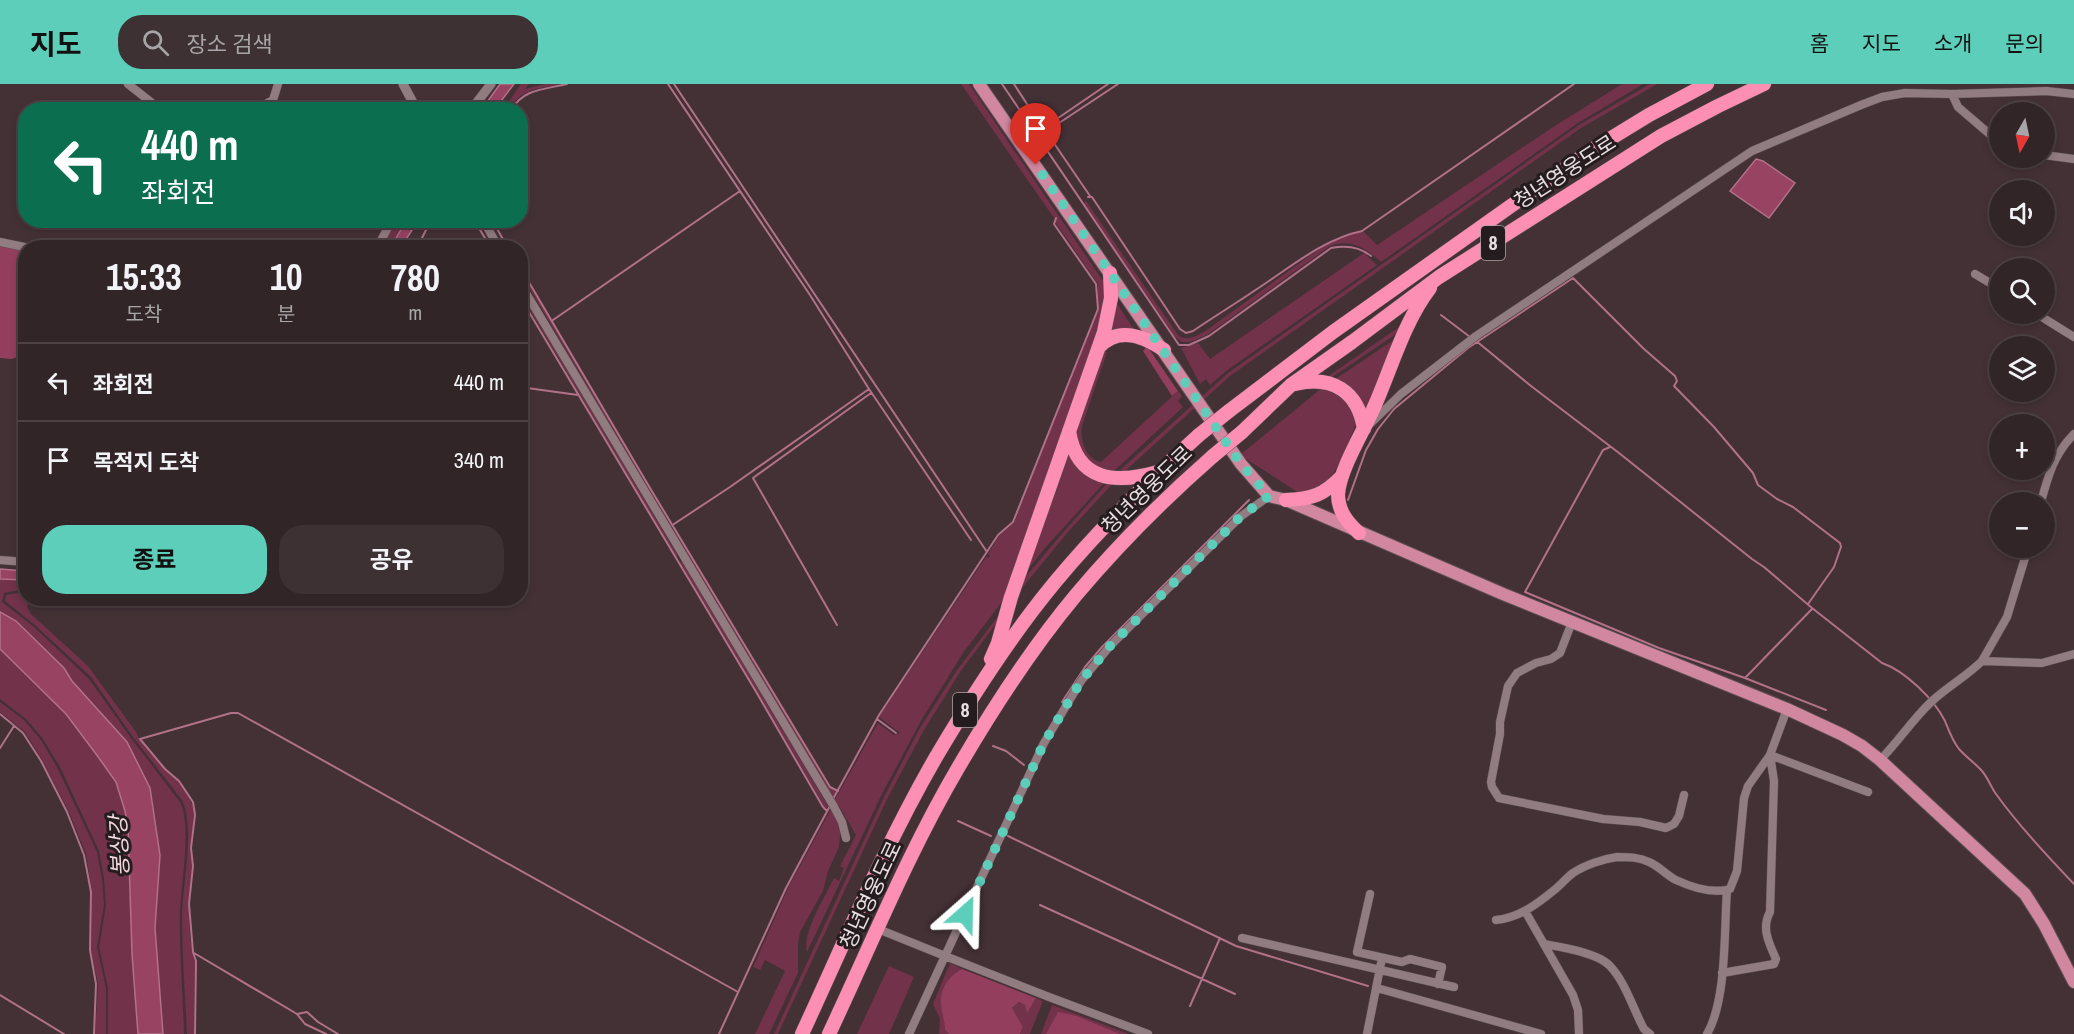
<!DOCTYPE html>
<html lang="ko">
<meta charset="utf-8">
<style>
body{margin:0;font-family:"Archivo Narrow","Noto Sans KR",sans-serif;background:#3d3134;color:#f1f3f6;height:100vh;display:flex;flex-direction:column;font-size:22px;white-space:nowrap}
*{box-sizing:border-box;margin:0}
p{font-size:20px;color:#a8a5a8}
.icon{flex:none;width:33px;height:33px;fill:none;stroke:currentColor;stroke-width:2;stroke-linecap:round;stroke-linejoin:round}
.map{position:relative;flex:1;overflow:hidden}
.sheet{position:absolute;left:18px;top:156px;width:510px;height:366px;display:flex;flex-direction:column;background:#322528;border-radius:24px;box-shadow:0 3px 9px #0003,0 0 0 2px #4d4245}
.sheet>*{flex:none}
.guide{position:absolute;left:18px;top:18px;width:510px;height:126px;border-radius:24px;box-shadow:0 3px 9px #0003,0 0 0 2px #4d4245;background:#0b6e4f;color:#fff;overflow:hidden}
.needle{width:39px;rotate:189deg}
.tools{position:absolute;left:1989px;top:18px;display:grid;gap:12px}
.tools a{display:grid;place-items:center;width:66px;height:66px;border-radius:50%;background:#322528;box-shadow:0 3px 9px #0003,0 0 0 2px #4d4245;font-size:30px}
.pin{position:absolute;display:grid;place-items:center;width:51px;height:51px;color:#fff;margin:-62px -26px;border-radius:50% 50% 50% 0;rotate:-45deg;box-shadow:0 0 6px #0007}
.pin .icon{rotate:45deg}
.me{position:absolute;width:66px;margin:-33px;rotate:25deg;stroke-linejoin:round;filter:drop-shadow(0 0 4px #0008)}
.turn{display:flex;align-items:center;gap:21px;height:126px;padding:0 24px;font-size:27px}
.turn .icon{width:78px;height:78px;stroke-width:2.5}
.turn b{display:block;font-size:42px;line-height:51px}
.eta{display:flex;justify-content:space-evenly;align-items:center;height:102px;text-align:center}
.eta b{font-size:36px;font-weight:700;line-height:42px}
.primary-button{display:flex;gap:12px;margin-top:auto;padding:12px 24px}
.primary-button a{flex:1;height:69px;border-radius:24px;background:#5dceb9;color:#111;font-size:24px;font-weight:700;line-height:69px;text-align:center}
.primary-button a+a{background:#3d3134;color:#f1f3f6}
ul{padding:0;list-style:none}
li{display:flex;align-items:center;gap:18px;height:78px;padding:0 24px;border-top:2px solid #4d4245}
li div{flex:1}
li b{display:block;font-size:22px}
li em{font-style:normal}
header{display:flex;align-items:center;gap:36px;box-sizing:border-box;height:84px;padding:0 30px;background:#5dceb9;color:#111}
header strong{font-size:28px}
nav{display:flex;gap:33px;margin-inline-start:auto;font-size:21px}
.search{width:420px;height:54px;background:#3d3134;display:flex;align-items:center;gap:15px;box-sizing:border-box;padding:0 21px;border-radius:24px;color:#a8a5a8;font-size:22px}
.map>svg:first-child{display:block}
.green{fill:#723249}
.forest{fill:#933e5d}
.water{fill:#994363;stroke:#b17188;stroke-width:1.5}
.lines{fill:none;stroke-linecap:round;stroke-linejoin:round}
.stream{stroke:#b17188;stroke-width:2}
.minor-casing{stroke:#5e5054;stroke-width:9}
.tertiary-casing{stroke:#5e5054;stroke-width:10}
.primary-casing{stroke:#5e5054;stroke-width:14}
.motorway-casing{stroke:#5e5054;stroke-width:15}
.minor{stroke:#917c82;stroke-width:8}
.tertiary{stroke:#917c82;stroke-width:9}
.primary{stroke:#d287a0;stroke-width:12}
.motorway{stroke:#fe8fb4;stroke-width:14}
.motorway-bridge-casing{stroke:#5e5054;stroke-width:15;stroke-linecap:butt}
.motorway-bridge{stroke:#fe8fb4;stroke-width:14}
.route{stroke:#5dceb9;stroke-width:10;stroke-dasharray:0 18}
.labels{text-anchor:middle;stroke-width:6;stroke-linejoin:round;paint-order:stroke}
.shield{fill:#241c1e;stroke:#ada3a6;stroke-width:1.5}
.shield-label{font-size:20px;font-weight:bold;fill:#e8dde0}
.street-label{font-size:21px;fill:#e8dde0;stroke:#241c1e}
.water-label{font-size:22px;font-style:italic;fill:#f0d7de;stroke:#241c1e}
</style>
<header>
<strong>지도</strong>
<div class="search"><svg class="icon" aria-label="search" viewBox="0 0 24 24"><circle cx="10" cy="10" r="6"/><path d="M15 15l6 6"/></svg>장소 검색</div>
<nav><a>홈</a><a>지도</a><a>소개</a><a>문의</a></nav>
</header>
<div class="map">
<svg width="2074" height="950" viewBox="0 0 2074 950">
<rect width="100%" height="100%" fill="#433136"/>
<!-- green -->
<path class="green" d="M521,0h8l-4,5 20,-5h14c-20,5 -39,5 -49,25l-7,1z
M961,0h8l134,197 3,18 -7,30 -95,270 -41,54 -41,66 -40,75 -75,158c-5,-20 18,-55 27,-74l5,3 5,-13 -4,-2 16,-31 -17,-29h-2l-3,-5 44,-78 16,12 6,-2 -21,-16 107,-160 1,1 3,-2 -2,-2 11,-18 15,-13 84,-214v-25l-42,-61v-5h-2z
M1622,0h21l-65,39 -197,139c-16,-14 -30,-24 -51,-16l-123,89 -17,7h-8l-7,-5 -91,-134 2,-2 92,134c9,7 17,1 26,-3l115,-83 28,-14 16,-4 14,14 176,-118z
M1650,0h7l-76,44 -351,248 -106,96 -5,-1 109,-98 351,-248z
M396,137h10l-15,26 -10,1z
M1364,169l13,12 -151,106 -16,14 -4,-6 -6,5 -19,-36 17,-5 12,16z
M521,186l152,256 -2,1 -150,-253z
M520,207l158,265 -2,1 -155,-262z
M1116,218l19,29 -26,3 5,-17z
M1399,243v5l-71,48 -4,-1z
M1398,253l-32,76 -35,-31z
M1102,267l5,1 -25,74c-2,14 4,33 19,36l77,-71 4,5 -4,5 5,6 -70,65 -24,-8 -15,-28z
M1323,303l5,1 20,13 10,24 -3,1c-13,32 -17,58 -56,67l-59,-38z
M1068,361l38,36 -61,67 -23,29z
M1109,397h6l-47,51 -50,61 4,-12 43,-51z
M675,445l155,259 6,4 -3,5 -160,-267z
M682,477l146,245 -2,3 -146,-247z
M0,495l25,1v9l-21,4 -2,9 32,25 55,52 42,59 49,64c12,24 1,82 0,111 -1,40 3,81 4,121h-21l-8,-106 2,-100 -7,-40 -23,-46 -55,-61 -8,-13 -48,-47 -16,-9z
M25,508l1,6 8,1 -4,2 -3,6 4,7 57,52 48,66c11,27 49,46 56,72 4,14 -1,28 -1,42 -1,6 1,12 1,18 0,8 -2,16 -2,23 -2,18 -1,59 5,74l-1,73h-7c-2,-40 -5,-80 -5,-120 1,-30 13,-88 0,-114l-49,-63 -42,-60 -55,-51 -31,-25 1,-6z
M128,515h70l-35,7 -95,-7z
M1002,527l-1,6 -41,55 -36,58 -37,69 -109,235h-4l110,-237 36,-69 37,-58z
M0,565l66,65 30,40 20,28 9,29 3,17 4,126 6,80h-30v-46l-9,-41 7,-42 -2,-26 -5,-28 -39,-84 -17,-28 -17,-20 -26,-20z
M0,618l24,18 17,20 17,29 39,83 5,27 2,26 -7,42 9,41v46h-11l3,-50 -7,-34 1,-58 -6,-38 -17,-42 -27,-52 -17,-28 -25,-20z
M831,725l10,17 -2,21 -11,24 -5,20 -23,41 -2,12v29l-29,61h-14l30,-63 -20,-11 -5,10 -7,-3 36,-81z
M950,879l12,6 -6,3 -15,34 4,15v9l4,4h-10l1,-15 -7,-15z
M889,882l25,11 -25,57h-32z
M1036,914l7,3 -13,33h-10l3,-7 -11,-18 6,-7 7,3 2,7z
M1052,921l77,29h-9l-43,-18 -23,6 -8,12h-5z"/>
<!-- forest -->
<path class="forest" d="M0,162l25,4v105l-14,4 -11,-1z
M1147,262l31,45 -6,5 -29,-45z
M962,885l74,29 -9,15 -2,-8 -6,-3 -7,6 11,19 -3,7h-71l-4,-4c0,-9 -3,-16 -4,-25 -2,-14 8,-30 21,-36z
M1058,928l19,4 43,18h-74z"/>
<!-- water -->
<path class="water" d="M500,0h14l-19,25h-13z
M1756,75l7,2 32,22 -26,35 -39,-27z
M406,137h12l-17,26h-10z
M0,485l25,2v9l-25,-1z
M0,528l16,9 48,47 8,13 55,61 23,46 10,67 -5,73 8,106h-25l-6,-80 -4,-126 -3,-17 -9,-29 -20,-28 -30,-40 -66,-65z"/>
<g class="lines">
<!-- stream -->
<path class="stream" d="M668,0l142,211 59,94 102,151
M674,0l313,468
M1002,0l177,261h10l20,-9 122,-88c15,-3 28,-2 40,8
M1014,0l28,43h3l63,-43
M512,26c9,-21 35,-21 55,-26
M1090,112l-43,-63 6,-6 65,-43
M1088,113h4l88,132 6,4 7,-2c22,-15 45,-29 67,-44 32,-21 64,-48 102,-56l212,-147
M474,136l17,28
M492,136l16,28
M417,164l14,-28
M520,183l127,216 183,304 8,4
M520,213l235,393 68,117 4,4
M1441,231l29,22
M553,236l187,-129
M1475,256l56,46 88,67 133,106 12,8 48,41 70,55c23,8 52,36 63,58 4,10 7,19 14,28 7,8 16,14 23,22 6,7 9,16 14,23 23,32 51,62 78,90
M520,303l58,8
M1610,363l-7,3 -78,142 134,56 86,30 81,32
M1348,416l18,-50 12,-21 16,-20 74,-61 105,-70 71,71 31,27 2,5 -3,5 40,41 39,46 5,12 19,14 16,8 47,36 1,4 -7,20 -26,37
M674,440l56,-37 139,-98
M837,541l-84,-147 118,-85
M1745,594l67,-69
M1062,618l23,-35 17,-20 147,-147
M0,630l23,19 18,28 26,51 17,43 7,37 -1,58 6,34 -2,50
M877,635l19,14
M993,662l13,5 18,14
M0,664l14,-22
M833,715l46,-84 119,-180 15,-13 85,-213 -2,-25 -42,-60 2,-6
M958,737l33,15
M1008,752l228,110 132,40
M1040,821l195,89
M194,869l103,61 10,-2 11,10 20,12
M0,911l64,39
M1190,922l30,-68
M297,930l8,10 21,10
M195,950l1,-73 -3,-9 -4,-48 4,-38 -2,-18 4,-33 -2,-13 -14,-21 -14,-12 -25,-30 91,-26h7l500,279
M719,950l67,-146 45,-84"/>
<defs>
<path id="minor" d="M128,0l33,26
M1952,10l6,13 42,36
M254,26l19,-10 5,-16
M2044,71l30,4
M483,136l16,28
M0,158l29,6
M377,164l15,-28
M1975,190l25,15
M520,199l313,522 9,17 4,16
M2037,230l37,23
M1369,341l32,-31 75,-58 276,-185 109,-46 21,-8 23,-4 47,1 94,-3 28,3
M2041,418c7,-26 13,-48 33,-68
M0,476l26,2
M1572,538l-12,31 -9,6 -15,4 -19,10 -9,13 -8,36v12l-9,48 1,5 7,11 104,21 37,3 26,6 8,-4 5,-8 5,-21
M1982,577l25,-44 21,-69
M1770,671l98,37
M1880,676c18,-18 32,-40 51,-58 16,-15 36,-26 51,-41l60,2 32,-9
M1370,810l-13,58 45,10 8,-3 32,8 -4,17
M1525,827l48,84 5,15 1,24
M1496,836c22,-2 40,-15 57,-29 7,-5 13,-13 20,-18 12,-8 30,-14 44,-16 11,0 22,0 32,5 10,4 17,13 27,18 15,7 37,14 54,9l7,-18 7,-73 4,-12 22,-31 17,-46
M878,845l67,27 -36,78
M1242,854l212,49
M1544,860c17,3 54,9 66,22 16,17 23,43 34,63l6,5
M1722,889l52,-9 2,-5c-7,-16 -15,-31 -6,-47l4,-131 -4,-26
M1377,904l164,46
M1148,950l-99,-37 -104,-41 99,-213 37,-62 29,-35 130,-129 29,-21
M1367,950l15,-76
M1707,950c20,-34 17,-104 20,-144"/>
<path id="tertiary" d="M403,0l14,26
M471,26l20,-26"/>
<path id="primary" d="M979,0l262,380 28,32 17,4 217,94 284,115 56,26 19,11 18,14 145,134 19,30 30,58"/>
<path id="motorway" d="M1099,263c19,-21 45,-11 65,3
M1295,300c37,-9 63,7 69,45
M1229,327l104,-79 206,-146 56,-38 54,-33 58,-31
M1069,347c8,51 47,53 89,41
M1242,348l49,-47 61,-43 87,-65 222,-141 57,-30 46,-22
M1286,416c26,-1 38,-5 56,-24
M1359,449c-12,-11 -21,-22 -21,-39 2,-26 27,-65 37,-89 17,-39 29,-83 55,-117
M991,575l7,-16 13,-46 93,-265 7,-34 -1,-25
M802,950c43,-93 83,-189 134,-277 36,-61 75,-122 120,-176 44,-53 92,-100 143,-146
M829,950c42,-89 79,-181 129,-266 35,-60 73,-119 118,-173 42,-50 88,-96 137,-139"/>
</defs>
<!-- minor casing -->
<use href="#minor" class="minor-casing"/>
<!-- tertiary casing -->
<use href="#tertiary" class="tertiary-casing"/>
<!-- primary casing -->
<use href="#primary" class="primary-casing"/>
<!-- motorway casing -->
<use href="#motorway" class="motorway-casing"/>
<!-- minor -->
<use href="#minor" class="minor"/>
<!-- tertiary -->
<use href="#tertiary" class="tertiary"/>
<!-- primary -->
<use href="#primary" class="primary"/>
<!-- motorway -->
<use href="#motorway" class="motorway"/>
<defs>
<path id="motorway-bridge" d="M1199,351l30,-24
M1213,372l29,-24"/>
</defs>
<!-- motorway-bridge casing -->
<use href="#motorway-bridge" class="motorway-bridge-casing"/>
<!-- motorway-bridge -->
<use href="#motorway-bridge" class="motorway-bridge"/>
</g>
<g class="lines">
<!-- route -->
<path class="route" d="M965,830l79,-171 37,-62 29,-35 130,-129 29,-21 -28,-32 -205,-299"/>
</g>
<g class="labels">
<!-- shield labels -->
<g class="shield">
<rect x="1481" y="142" width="24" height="34" rx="4.5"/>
<rect x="953" y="609" width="24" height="34" rx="4.5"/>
</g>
<g class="shield-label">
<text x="1493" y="166">8</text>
<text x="965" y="633">8</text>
</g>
<!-- street labels -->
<g class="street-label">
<text transform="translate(1565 88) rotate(-33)" y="7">청년영웅도로</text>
<text transform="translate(1147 406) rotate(-44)" y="7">청년영웅도로</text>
<text transform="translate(871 811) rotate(-65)" y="7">청년영웅도로</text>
</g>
<!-- water labels -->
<g class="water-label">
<text transform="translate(119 762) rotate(-93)" y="8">봉상강</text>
</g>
</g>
</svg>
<div class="tools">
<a><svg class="needle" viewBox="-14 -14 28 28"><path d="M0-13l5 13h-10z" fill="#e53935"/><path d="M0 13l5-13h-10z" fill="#a8a5a8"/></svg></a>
<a><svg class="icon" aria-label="sound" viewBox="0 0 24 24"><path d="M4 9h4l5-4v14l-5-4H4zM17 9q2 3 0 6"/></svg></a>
<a><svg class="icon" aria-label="search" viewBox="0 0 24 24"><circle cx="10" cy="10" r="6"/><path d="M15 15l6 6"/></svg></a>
<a><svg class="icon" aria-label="layers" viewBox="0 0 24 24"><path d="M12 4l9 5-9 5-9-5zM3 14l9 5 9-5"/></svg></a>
<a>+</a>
<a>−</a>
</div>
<div class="pin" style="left:1036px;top:81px;background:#d93025"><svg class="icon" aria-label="arrive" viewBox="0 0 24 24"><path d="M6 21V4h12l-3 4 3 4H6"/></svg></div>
<svg class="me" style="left:965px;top:830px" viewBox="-20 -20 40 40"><path d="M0-17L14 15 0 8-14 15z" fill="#5dceb9" stroke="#fff" stroke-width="4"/></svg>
<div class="guide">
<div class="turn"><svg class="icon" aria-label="left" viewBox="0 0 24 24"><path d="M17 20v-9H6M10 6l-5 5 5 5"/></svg><div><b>440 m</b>좌회전</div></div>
</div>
<section class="sheet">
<div class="eta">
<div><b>15:33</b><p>도착</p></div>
<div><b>10</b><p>분</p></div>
<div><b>780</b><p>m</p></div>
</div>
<ul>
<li><svg class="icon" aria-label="left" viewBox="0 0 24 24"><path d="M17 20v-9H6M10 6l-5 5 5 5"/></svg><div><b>좌회전</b></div><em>440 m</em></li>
<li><svg class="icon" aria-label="arrive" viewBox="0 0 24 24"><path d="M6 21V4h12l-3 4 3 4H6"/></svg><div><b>목적지 도착</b></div><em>340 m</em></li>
</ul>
<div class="primary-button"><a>종료</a><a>공유</a></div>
</section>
</div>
